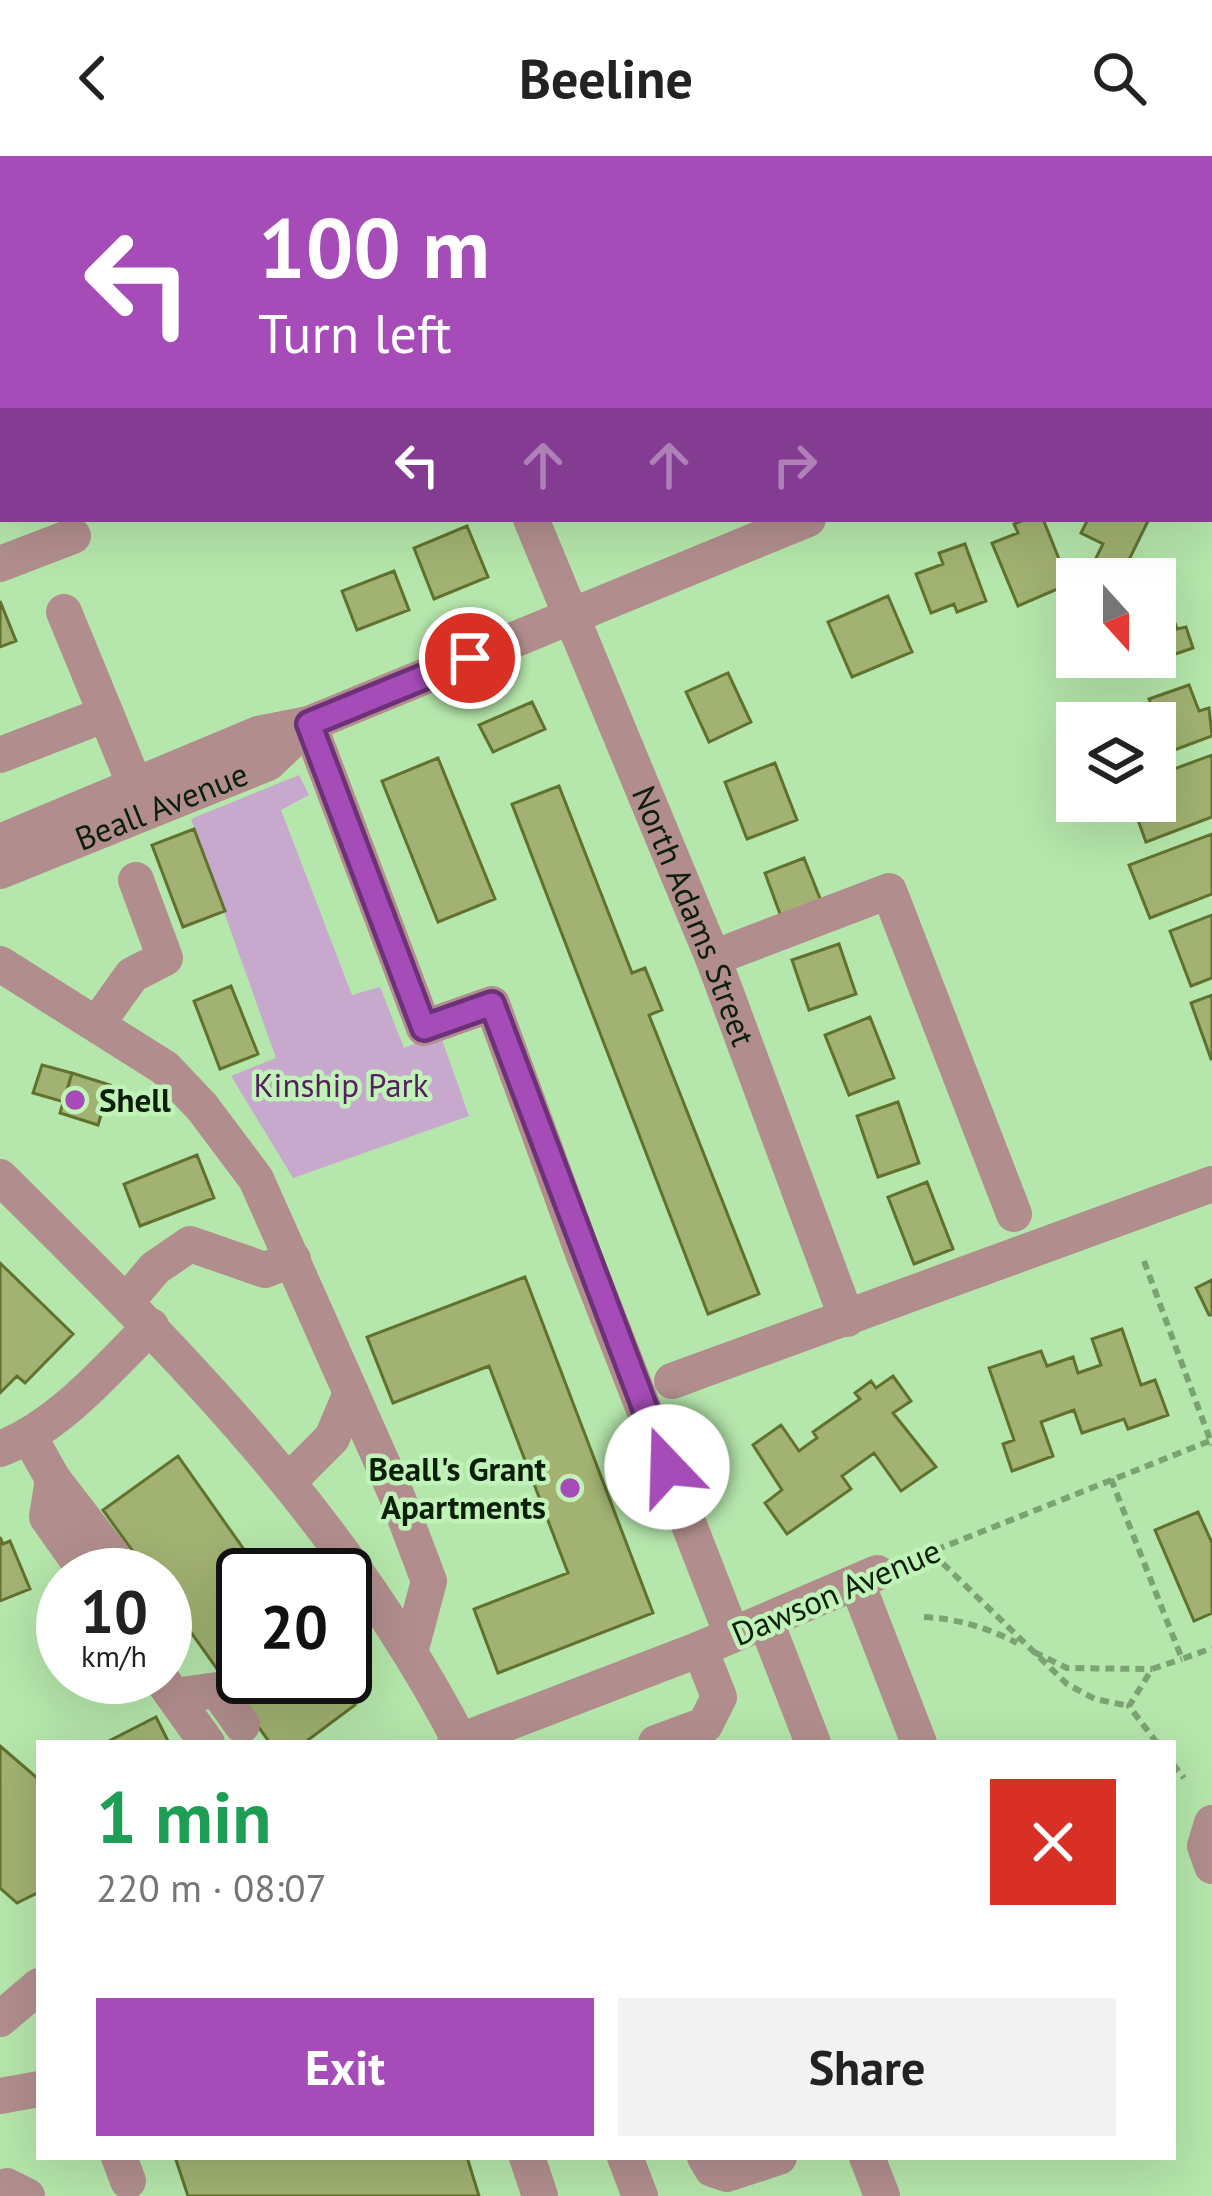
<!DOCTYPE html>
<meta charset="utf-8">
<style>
body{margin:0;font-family:"PT Sans",sans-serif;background:#f2f2f2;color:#222;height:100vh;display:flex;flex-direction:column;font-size:45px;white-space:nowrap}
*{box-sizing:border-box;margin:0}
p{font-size:39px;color:#767676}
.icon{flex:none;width:66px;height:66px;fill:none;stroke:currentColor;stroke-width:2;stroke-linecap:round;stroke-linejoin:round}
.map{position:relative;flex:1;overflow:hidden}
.side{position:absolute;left:36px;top:1584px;width:1140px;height:420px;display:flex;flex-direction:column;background:#fff;border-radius:0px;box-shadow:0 12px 48px #0002}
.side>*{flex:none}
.top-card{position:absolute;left:0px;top:0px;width:1212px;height:366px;box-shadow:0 12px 48px #0002;background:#a64cb8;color:#fff;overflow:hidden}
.needle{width:78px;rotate:159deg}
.controls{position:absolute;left:1056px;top:402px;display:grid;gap:24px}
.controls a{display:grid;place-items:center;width:120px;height:120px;border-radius:0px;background:#fff;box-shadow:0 12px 48px #0002;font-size:60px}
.speed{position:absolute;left:36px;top:1392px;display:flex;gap:24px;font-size:60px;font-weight:700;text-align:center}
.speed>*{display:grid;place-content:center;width:156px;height:156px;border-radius:50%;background:#fff;box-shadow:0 12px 48px #0002;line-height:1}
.speed small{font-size:30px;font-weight:400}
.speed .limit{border:6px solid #111;border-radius:18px;background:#fff;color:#111}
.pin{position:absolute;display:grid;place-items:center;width:102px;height:102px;color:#fff;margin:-51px;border:6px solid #fff;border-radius:50%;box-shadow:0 3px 12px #0007}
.me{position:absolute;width:132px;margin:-66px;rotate:339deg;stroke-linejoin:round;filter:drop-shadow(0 0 9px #0008)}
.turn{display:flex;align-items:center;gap:42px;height:252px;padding:0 60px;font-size:54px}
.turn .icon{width:156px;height:156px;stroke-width:2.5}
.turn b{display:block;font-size:84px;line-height:102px}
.lanes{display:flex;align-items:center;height:114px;padding:0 60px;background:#0003;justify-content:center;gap:60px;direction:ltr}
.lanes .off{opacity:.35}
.round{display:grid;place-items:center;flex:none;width:126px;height:126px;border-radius:0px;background:#f2f2f2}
.head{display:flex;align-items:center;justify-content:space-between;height:204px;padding:0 60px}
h1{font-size:72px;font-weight:700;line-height:90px;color:#1e9e55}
.primary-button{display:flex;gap:24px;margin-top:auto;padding:24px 60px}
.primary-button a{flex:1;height:138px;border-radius:0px;background:#a64cb8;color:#fff;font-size:48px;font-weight:700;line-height:138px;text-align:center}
.primary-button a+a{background:#f2f2f2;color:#222}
header{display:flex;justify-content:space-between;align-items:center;height:156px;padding:0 60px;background:#fff;font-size:54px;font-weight:700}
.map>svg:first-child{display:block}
.green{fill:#c8a9ce}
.building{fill:#a1b272;stroke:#62722e;stroke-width:3}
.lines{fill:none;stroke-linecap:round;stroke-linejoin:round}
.path{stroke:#7ba273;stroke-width:6;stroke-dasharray:9 6;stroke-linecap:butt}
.minor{stroke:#b18e8d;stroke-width:36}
.route-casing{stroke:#6c3178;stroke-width:30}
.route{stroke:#a64cb8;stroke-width:21}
.poi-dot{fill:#a64cb8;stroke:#c1f3b8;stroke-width:4.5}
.labels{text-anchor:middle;stroke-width:9;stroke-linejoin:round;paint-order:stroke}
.street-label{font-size:33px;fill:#0c1f09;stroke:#c1f3b8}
.park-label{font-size:33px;fill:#54205f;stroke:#c1f3b8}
.poi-label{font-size:33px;font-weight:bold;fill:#0c1f09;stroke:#c1f3b8;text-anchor:start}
</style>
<header><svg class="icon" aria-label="back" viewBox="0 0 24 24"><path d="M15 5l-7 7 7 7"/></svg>Beeline<svg class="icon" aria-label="search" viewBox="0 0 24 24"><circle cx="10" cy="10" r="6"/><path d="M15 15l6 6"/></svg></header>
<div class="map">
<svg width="1212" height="2040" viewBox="0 0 1212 2040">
<rect width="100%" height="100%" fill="#b5e6ab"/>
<!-- green -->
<path class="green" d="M299,619l10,20 -28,15 71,185 28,-8 24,61 36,-14 29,82 -176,62 -62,-102 45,-18 -85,-239z"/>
<!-- building -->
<path class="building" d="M1027,363h16l26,65 -51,22 -26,-63 26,-10 -4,-9z
M1088,363h61l-27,55 -27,-14 8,-16 -22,-11z
M467,370l21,51 -54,22 -20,-51z
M965,388l21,57 -29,11 -3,-8 -23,9 -15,-39 27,-10 -4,-11z
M394,415l15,39 -52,20 -15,-39z
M888,440l24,56 -60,25 -24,-55z
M1167,443l10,30 9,-2 7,21 -56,19 -3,-10h21v-54z
M0,445l16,40 -16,6z
M728,517l23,49 -42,20 -23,-50z
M1189,529l10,26 10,-3 3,28 -43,16 -20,-53z
M532,546l13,27 -52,23 -14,-27z
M1212,599v62l-66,25 -15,-41h24v-25z
M438,602l57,141 -57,23 -56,-141z
M775,607l22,57 -50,19 -22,-57z
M559,630l73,187 13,-5 17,42 -13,5 110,279 -51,20 -196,-510z
M194,673l31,82 -42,16 -31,-82z
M1212,678v60l-62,24 -21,-53z
M804,702l19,48 -40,16 -18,-49z
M1212,759v63l-21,8 -21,-55z
M839,788l17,50 -47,16 -17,-50z
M231,830l27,68 -38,15 -26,-68z
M1212,839v64h-1l-20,-56z
M870,861l24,61 -45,17 -24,-60z
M42,909l30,8 -8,29 -31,-9z
M72,917l38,12 -12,40 -38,-12z
M898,946l21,61 -41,14 -21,-61z
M197,999l17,43 -74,28 -16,-42z
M927,1026l26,67 -39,15 -26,-67z
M0,1107l73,71 -48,49 -8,-7 -17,17z
M525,1121l128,336 -155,60 -24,-64 94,-36 -79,-207 -96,37 -26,-66z
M1212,1124v35h-3l-13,-27z
M1122,1173l19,56 14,-5 13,35 -40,14 -4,-10 -42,14 -8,-23 -33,12 12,34 -41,15 -9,-27 11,-4 -25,-72 52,-17 6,15 26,-9 5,16 23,-8 -9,-26z
M893,1220l18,25 -18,12 43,54 -35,24 -27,-38 -32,23 9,13 -64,45 -22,-31 17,-13 -29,-45 28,-20 18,26 18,-13 -4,-6 47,-33 -5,-6 16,-12 5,7z
M178,1300l84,119h-19v102h92l20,28 -51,38h-34l-105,-147v-21h-15l-47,-65z
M1198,1356l14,31v70l-18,8 -39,-91z
M0,1381l3,7 7,-3 20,48 -30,12z
M156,1561l13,26h-64z
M0,1590l36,31 3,-2v117l-22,11 -17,-15z
M175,2001h292l12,39h-291z"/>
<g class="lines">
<!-- path -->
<path class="path" d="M1144,1105l68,184
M1111,1323l71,180 30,-11
M932,1397l135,131 28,15 34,7
M908,1405l304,-121
M924,1461c34,2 62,10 93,26
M1034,1496l33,16 85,1
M1157,1587l-28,-37 23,-37 30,-10
M1173,1608l11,14"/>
<!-- minor -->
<g class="minor">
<path d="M192,0l2,3"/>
<path d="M1112,0l1,3"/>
<path d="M59,3l8,-3"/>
<path d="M265,3l7,-3"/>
<path d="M0,113l3,-1"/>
<path d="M1209,204l3,-1"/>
<path d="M1209,319l3,10"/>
<path id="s1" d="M531,363l182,439 134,361"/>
<path d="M0,408l73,-28"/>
<path d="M64,456l42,102"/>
<path d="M309,568l115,304 68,-24 92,252 148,379"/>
<path d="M0,599l106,-41 38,94"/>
<path d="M0,686l258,-108 51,-10 499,-205"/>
<path id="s2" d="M0,715l268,-108 41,-39"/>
<path d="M713,802l176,-67 125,323"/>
<path d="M0,808l165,104 37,39 54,72 140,315 33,87 -19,71"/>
<path d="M97,868l35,-49 33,-17 -29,-78"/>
<path d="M0,1021c177,175 345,341 461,566"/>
<path d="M126,1146l29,-34 35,-24 75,26 28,-11"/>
<path d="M672,1225l540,-197"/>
<path d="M30,1282l23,41 74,96"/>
<path d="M0,1293c61,-24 105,-78 151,-123"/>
<path d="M53,1323l-6,38 41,58"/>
<path d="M289,1325l43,-43 19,-45"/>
<path d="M857,1427l62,160"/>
<path d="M766,1466l47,121"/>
<path d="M162,1524l45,63"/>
<path d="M174,1540l43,-6 25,35"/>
<path d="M455,1587l245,-94 177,-76"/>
<path d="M656,1587l49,-18 14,-28 -19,-48"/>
<path d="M1212,1667l-7,23 7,20"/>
<path d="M0,1863l39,-33"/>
<path d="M0,1940l39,-7"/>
<path d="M119,2001l9,24"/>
<path d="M527,2001l13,39"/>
<path d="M625,2001l15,39"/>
<path d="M705,2001l7,12 15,5 52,-17"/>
<path d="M867,2001l15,39"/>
<path d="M0,2033l7,-3 20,10"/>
</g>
</g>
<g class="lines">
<defs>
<path id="route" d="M470,502l-161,66 115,304 68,-24 175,463"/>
</defs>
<!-- route casing -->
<use href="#route" class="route-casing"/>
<!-- route -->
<use href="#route" class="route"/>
</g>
<!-- markers -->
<g class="poi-dot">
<circle cx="75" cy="944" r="12"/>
<circle cx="570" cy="1332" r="12"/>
</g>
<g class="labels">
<!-- street labels -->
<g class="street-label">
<text dy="12" stroke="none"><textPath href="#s2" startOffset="174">Beall Avenue</textPath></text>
<text dy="12" stroke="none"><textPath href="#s1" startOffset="429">North Adams Street</textPath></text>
<text transform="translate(836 1436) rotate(-23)" y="12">Dawson Avenue</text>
</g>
<!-- park labels -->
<g class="park-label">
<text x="341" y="941">Kinship Park</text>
</g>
<!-- poi labels -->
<g class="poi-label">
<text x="99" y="956">Shell</text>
<text x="546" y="1325" text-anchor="end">Beall's Grant<tspan x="546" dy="38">Apartments</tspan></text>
</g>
</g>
</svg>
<div class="controls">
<a><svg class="needle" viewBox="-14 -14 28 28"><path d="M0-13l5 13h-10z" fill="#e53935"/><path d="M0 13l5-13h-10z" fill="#767676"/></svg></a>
<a><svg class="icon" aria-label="layers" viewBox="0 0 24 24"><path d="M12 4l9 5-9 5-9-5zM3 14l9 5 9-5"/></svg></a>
</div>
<div class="speed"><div>10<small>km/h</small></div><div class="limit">20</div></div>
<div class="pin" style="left:470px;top:502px;background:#d93025"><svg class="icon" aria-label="arrive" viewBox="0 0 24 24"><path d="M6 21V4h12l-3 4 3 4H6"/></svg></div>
<svg class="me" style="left:667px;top:1311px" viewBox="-20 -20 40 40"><circle r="19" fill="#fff"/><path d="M0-13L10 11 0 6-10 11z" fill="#a64cb8"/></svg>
<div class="top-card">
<div class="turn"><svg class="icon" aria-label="left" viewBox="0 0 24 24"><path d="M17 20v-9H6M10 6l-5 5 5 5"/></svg><div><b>100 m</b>Turn left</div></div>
<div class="lanes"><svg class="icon" aria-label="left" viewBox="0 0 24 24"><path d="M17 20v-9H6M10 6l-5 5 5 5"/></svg><svg class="icon off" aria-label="ahead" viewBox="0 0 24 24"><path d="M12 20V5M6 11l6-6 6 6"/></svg><svg class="icon off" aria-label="ahead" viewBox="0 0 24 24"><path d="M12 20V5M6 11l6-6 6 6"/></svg><svg class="icon off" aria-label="right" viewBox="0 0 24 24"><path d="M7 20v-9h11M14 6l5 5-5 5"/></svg></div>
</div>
<section class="side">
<div class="head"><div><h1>1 min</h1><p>220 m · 08:07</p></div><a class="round" style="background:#d93025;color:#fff"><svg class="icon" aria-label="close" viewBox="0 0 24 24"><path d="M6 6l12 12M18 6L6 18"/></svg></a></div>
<div class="primary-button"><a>Exit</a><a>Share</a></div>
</section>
</div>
